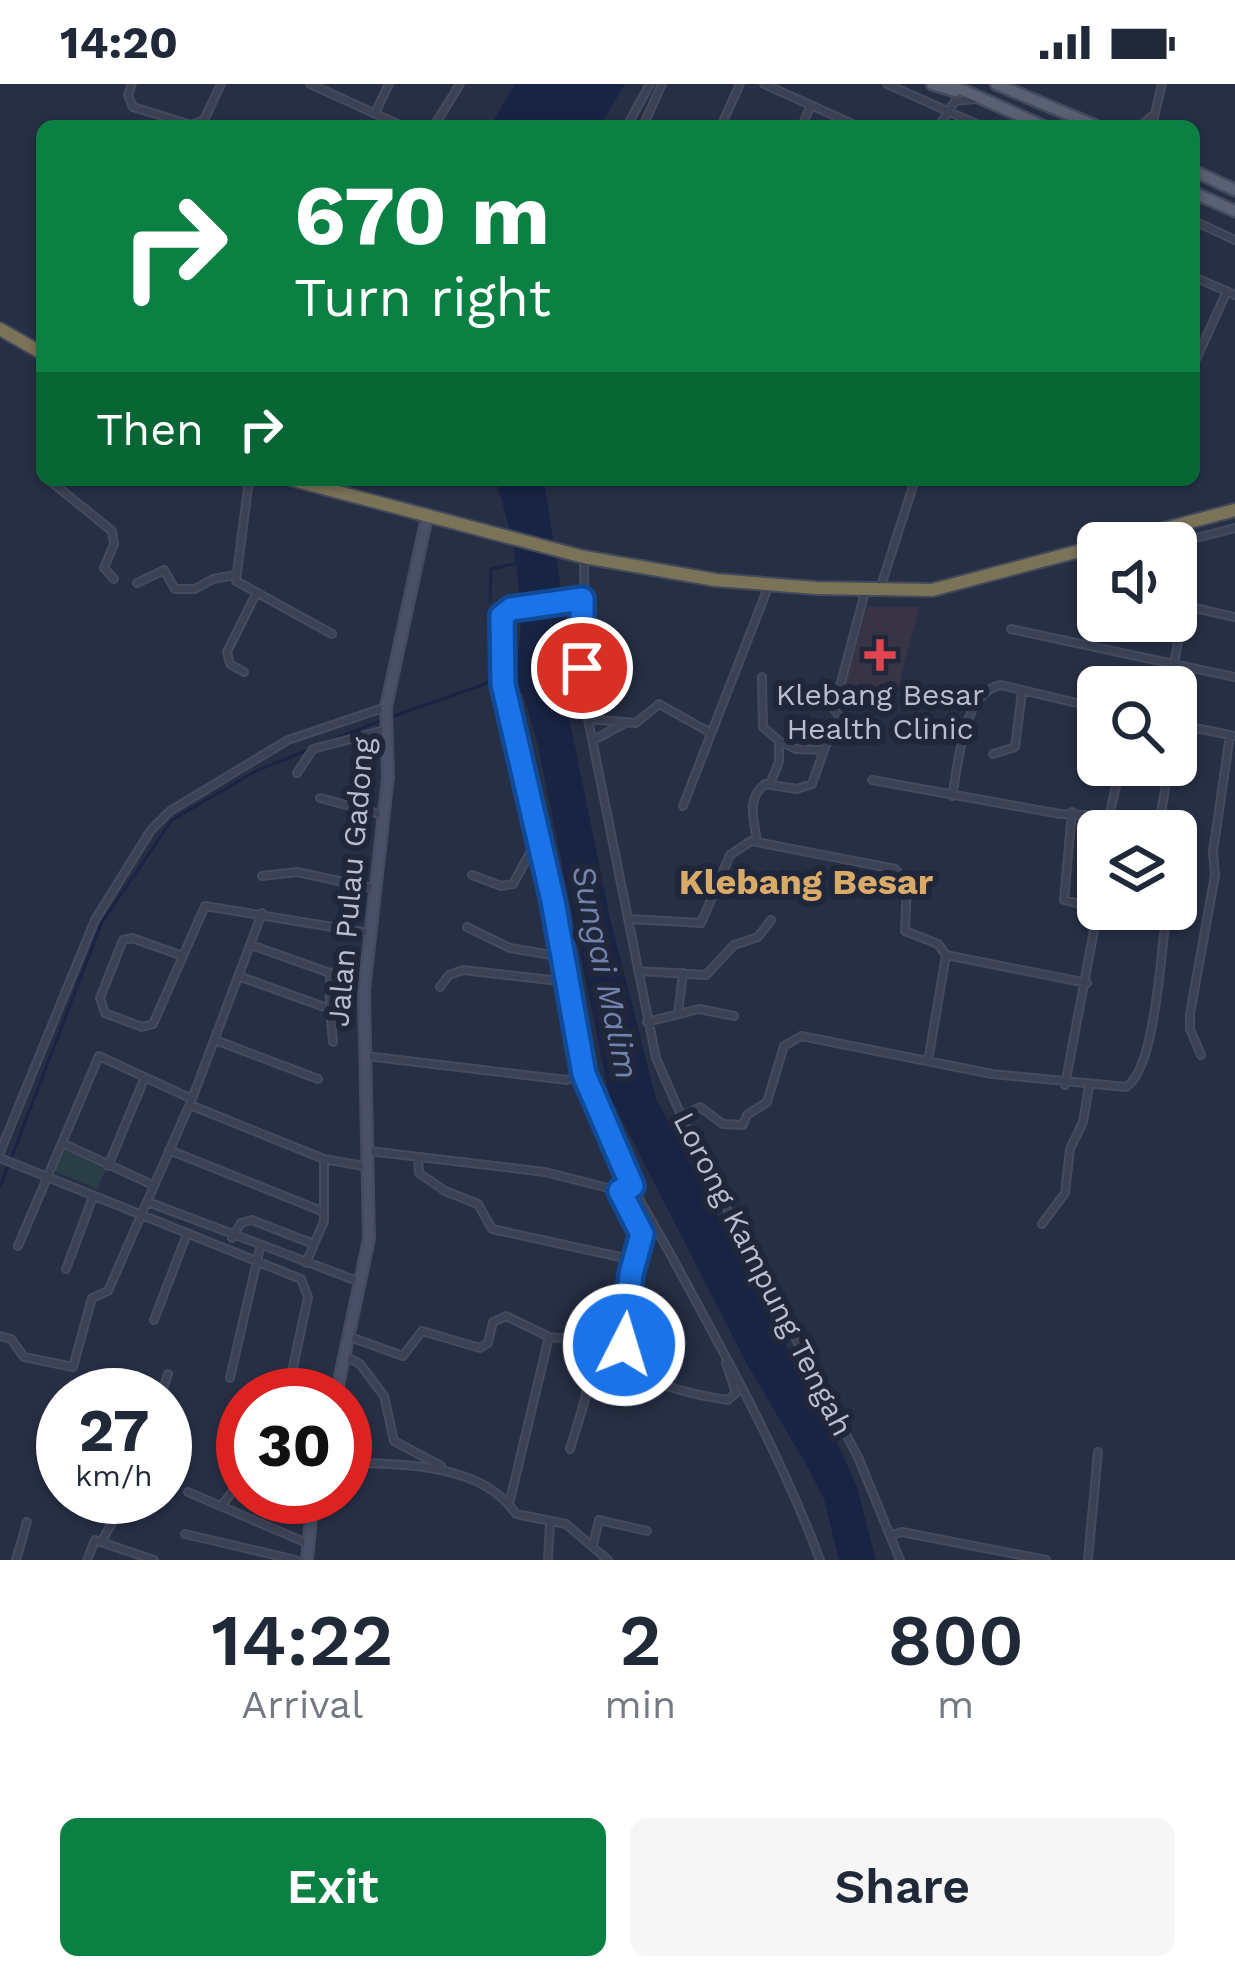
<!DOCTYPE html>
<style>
body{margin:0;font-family:"Work Sans",sans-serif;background:#f6f6f7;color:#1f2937;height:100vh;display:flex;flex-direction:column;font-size:45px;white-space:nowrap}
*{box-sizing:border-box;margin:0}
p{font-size:39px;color:#747a83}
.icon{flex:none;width:66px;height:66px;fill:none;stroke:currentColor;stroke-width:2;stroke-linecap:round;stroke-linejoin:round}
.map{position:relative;height:1476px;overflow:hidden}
.sheet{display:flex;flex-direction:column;background:#fff;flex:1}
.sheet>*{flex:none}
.guide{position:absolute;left:36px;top:36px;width:1164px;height:366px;border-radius:18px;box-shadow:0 3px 9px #0004;background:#0b8043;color:#fff;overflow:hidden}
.tools{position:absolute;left:1077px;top:438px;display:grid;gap:24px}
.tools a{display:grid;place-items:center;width:120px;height:120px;border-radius:18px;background:#fff;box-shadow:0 3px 9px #0004;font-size:60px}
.speed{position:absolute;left:36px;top:1284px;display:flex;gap:24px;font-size:60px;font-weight:700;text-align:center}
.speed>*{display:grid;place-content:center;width:156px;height:156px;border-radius:50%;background:#fff;box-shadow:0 3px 9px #0004;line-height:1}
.speed small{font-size:30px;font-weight:400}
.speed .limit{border:18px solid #d22;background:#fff;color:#111}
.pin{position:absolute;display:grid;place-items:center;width:102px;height:102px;color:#fff;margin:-51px;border:6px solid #fff;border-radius:50%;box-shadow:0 3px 12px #0007}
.me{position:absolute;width:132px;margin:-66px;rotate:5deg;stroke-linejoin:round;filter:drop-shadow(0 0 9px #0008)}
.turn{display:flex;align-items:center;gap:42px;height:252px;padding:0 60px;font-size:54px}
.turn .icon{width:156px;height:156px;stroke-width:2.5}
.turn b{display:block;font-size:84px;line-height:102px}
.then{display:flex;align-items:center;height:114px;padding:0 60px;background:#0003;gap:24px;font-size:45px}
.eta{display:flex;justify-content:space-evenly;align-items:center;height:204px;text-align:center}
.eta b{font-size:72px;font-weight:600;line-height:84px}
.button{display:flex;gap:24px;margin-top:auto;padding:24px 60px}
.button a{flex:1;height:138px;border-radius:18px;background:#0b8043;color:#fff;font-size:48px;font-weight:600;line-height:138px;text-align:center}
.button a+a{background:#f6f6f7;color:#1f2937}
.status{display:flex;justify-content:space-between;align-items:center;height:84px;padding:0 60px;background:#fff;direction:ltr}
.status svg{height:33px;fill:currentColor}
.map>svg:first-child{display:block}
.medical{fill:#393445}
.green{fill:#293e46}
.water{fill:#192444}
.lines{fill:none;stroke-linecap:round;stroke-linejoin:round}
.stream{stroke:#192444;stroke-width:3}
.street-casing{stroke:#454b5e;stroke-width:10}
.secondary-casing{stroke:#454b5e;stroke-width:14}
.primary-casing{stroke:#454b5e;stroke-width:15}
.highway-casing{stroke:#434a5c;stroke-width:16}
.street{stroke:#3c4255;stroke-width:6}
.secondary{stroke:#495068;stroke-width:9}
.primary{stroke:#5a6174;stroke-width:10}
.highway{stroke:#7b7358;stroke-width:12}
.route-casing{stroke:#114b97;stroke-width:30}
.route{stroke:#1a73e8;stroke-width:21}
.health-dot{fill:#e0444e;stroke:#20273a;stroke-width:4.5}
.labels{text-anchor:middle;stroke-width:12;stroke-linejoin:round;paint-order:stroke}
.poi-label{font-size:30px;fill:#b9bece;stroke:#20273a}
.street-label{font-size:30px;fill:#b9bece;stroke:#20273a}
.water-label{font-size:33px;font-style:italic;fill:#7282ad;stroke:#20273a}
.quarter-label{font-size:36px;font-weight:bold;fill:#daab68;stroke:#20273a}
</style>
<div class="status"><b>14:20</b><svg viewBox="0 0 49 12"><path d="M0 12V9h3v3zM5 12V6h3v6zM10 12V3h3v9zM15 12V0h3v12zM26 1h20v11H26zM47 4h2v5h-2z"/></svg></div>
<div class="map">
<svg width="1235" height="1476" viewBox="0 0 1235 1476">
<rect width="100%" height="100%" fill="#272f45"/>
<!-- medical -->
<path class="medical" d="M867,523h52l-28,108 -51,-12z"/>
<!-- green -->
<path class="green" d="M63,1065l44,18 -10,22 -43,-18z"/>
<!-- water -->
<path class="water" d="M515,0h110l-25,42h-110z
M495,396h49l25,160 -11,21 2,12 50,245 46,181 178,337 23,51 19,73h-37l-15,-61 -18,-35 -59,-100 -138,-269 -71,-349 -15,-52 -15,-11c27,-46 5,-154 -13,-203z"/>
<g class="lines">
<!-- stream -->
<path class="stream" d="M490,518l1,-33 27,-6
M491,524l4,40
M391,633l94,-33 10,-9 1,-9
M0,1103l102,-265 70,-102 84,-49 126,-51"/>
<defs>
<path id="street" d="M132,0l-4,11 5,12 58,18 13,-5 17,-36
M310,0l92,42
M764,0l93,42
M887,0l94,42
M375,29l14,-29
M434,42l26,-42
M627,42l23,-42
M643,42l19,-42
M721,42l19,-42
M802,42l9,-21
M939,42l16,-25 20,-2
M1141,42l10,-9
M1152,42l10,-42
M1194,137l41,19
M1194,193l41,18
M1194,280l33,-73
M49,396l63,51 2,13 -10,24 10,11
M249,396l-13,101 96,53
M1192,455l43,-11
M584,476l1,144 71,354 41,94 161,305 42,103
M137,499l27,-13 11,19h20l18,-10 21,-4
M880,505l35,-109
M582,515l-71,10 -9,7c-15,61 18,137 32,196 22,101 29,214 67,310 19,48 47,91 72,137 53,98 108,196 147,301
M1186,522l49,11
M1011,545l224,48
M244,588l-14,-8 -3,-12 28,-56
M762,593l1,50 16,14v21l-9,22
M1170,603l21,-119 -3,-43
M588,635l48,4 23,-19 52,29
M1176,640l59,12
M594,656l31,-17
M779,657l17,8 28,1
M993,670l22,-7 7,-55
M297,689l16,-24 75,-20
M872,696l188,34 49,2 60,15
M952,712c7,-33 10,-104 49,-111l97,23
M320,714l63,17
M683,722l86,-221
M1072,728l-8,88 32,8
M1109,732l12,-51
M1159,741l10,-60
M1176,754v20
M757,757c-3,-20 -11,-43 8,-57l32,5 15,-5 15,-42 23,-10 -16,-23 31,-117
M472,791l29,11 12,-2 24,-44
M262,792l35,-4 79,17
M629,835l72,4 29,-68 21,-14 144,28 12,14 -2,48 33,13 8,11 -18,106
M467,843l43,21 53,9
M251,861l79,28v36
M180,871l-48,-17 -9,2 -23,58 5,15 37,14 11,-3 52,-118 164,27
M946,871l141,28
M638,887l68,4 28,-30 24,-8 13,-17
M241,893l89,32 3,33
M440,903l9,-12 14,-5 105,12
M678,930l5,-41
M647,938l52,-13 35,7
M215,956l103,39
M1201,971l-11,-26v-15l25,-139 -2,-23 17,-117
M366,972l201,24 16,-5
M1065,1001l33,-176
M190,1021l134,54 45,8
M681,1033l19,-10 23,17 20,1 4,-10 20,-13 17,-56 17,-10 191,38 134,13c30,-18 35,-140 41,-178
M62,1059l91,42
M169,1066l155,62
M369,1067l176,21 75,19 12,-4
M0,1068l95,-232 56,-90 19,-19 118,-71 98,-33
M0,1074l301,121 7,18 -21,98
M418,1075l1,14 26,18 33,13 14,25 142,31
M108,1082l37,-89
M620,1107c7,12 21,28 22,42 1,12 -8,25 -10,37 -18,96 0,115 96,130l8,-7 -10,-30
M148,1118l212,80
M1042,1140l23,-31 5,-44 13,-27 6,-36
M232,1154l9,-15 11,-3 59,23
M18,1162l81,-190 93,43
M306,1179l18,-42v-62
M66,1185l27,-72
M154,1236l33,-86
M0,1252l11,3 13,18 49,10 19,-69 16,-7 84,-192 70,-186
M350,1253l53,19 19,-25 58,17 8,-5 5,-21 13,-6 43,21 74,7
M345,1272l15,8 24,32 10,45 47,25
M230,1294l30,-130
M161,1311l7,-21
M570,1365l15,-49 8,-60
M345,1379c58,1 137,0 171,51l50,10 42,36
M188,1408l121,52
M510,1416l39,-163
M223,1420l20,-27
M185,1450l111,26
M892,1451l10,-3 144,28
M102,1457l24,-44
M593,1461l6,-25 48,11
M16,1476l11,-38
M87,1476l8,-20 59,20
M548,1476l2,-38
M1088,1476l10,-108"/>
<path id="secondary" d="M336,1311l33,-156 -5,-248 24,-214 -2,-70 41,-190
M307,1476l6,-63"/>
<path id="primary" d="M932,0l23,7
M949,0l94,42
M996,0l100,42
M1194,87l41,19
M1194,109l41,18"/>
<path id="highway" d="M0,245l42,24
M293,396l291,77 132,23 100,8 116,2 166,-44
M1110,459l125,-33"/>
</defs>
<!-- street casing -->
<use href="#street" class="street-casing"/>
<!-- secondary casing -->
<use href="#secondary" class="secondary-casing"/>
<!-- primary casing -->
<use href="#primary" class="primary-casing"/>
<!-- highway casing -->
<use href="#highway" class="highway-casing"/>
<!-- street -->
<use href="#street" class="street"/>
<!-- secondary -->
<use href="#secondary" class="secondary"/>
<!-- primary -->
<use href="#primary" class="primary"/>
<!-- highway -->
<use href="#highway" class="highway"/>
</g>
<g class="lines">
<defs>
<path id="route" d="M582,584v-69l-71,10 -9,7 1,68 50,217 31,173 48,112 -12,5 22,43 -11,40 -7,71"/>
</defs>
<!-- route casing -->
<use href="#route" class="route-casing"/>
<!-- route -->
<use href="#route" class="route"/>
</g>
<!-- markers -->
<path class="health-dot" d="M874 553h12v12h12v12h-12v12h-12v-12h-12v-12h12z"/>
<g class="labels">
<!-- poi labels -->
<g class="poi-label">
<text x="880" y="621">Klebang Besar<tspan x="880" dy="34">Health Clinic</tspan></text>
</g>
<!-- street labels -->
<g class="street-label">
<text transform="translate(351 798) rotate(-85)" y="10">Jalan Pulau Gadong</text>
<text transform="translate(763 1190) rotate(63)" y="10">Lorong Kampung Tengah</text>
</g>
<!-- water labels -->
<g class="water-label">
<text transform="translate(606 888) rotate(78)" y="12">Sungai Malim</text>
</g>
<!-- quarter labels -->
<g class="quarter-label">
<text x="806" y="810">Klebang Besar</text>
</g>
</g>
</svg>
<div class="tools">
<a><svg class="icon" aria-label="sound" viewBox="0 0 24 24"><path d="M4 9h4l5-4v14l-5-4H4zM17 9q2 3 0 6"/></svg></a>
<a><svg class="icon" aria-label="search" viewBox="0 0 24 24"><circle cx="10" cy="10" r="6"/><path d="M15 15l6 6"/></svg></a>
<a><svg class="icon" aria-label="layers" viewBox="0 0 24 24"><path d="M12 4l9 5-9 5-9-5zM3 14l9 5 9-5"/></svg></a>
</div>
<div class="speed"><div>27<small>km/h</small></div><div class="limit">30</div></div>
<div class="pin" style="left:582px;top:584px;background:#d93025"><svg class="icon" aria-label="arrive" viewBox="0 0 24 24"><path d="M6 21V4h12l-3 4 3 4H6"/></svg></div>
<svg class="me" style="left:624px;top:1261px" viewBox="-20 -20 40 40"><circle r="17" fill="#1a73e8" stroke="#fff" stroke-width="3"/><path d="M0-11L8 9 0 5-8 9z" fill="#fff"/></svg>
<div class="guide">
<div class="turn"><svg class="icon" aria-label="right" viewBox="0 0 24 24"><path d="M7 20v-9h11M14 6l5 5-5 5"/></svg><div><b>670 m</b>Turn right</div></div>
<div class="then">Then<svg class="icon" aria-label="right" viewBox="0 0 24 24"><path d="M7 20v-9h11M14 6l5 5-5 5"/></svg></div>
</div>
</div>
<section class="sheet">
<div class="eta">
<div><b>14:22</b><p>Arrival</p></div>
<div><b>2</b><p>min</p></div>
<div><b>800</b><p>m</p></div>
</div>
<div class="button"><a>Exit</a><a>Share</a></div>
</section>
